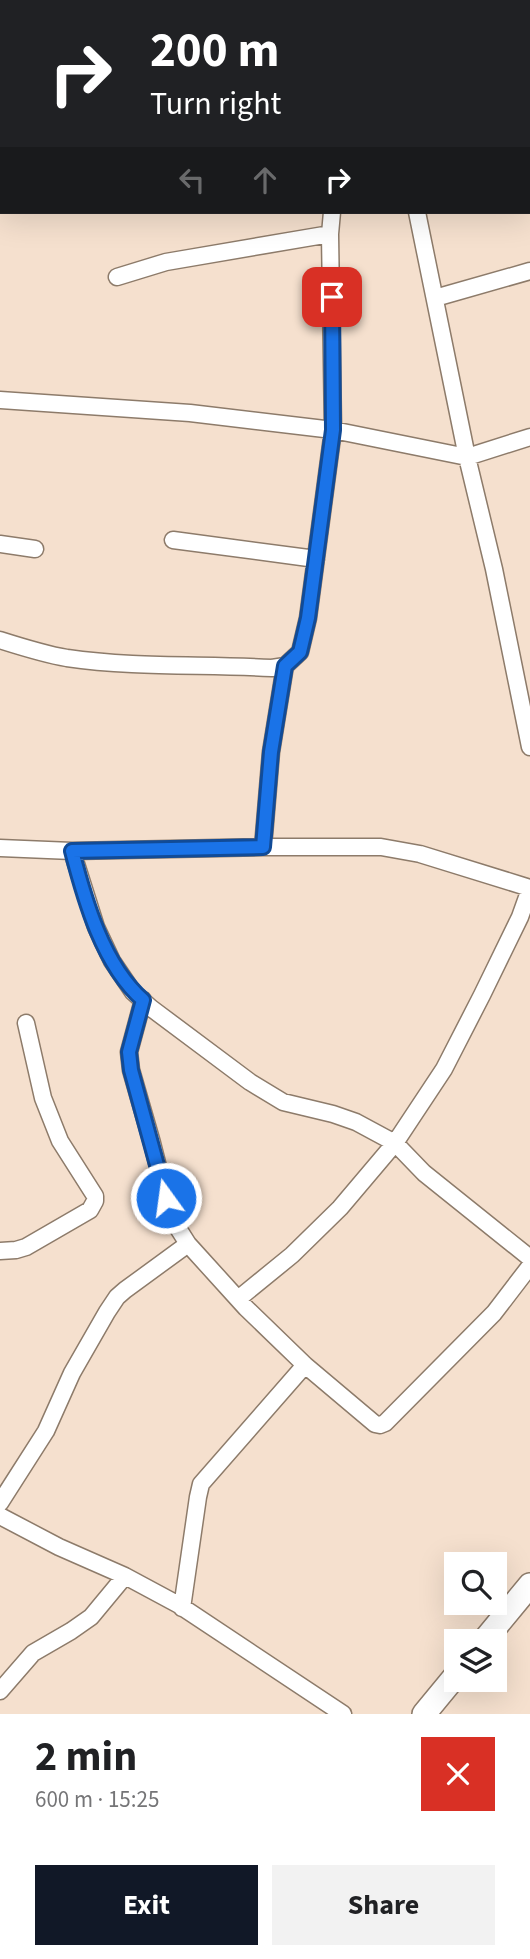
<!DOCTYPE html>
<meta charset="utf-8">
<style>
body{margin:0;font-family:"Source Sans 3",sans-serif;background:#f2f2f2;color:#202124;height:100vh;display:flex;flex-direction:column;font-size:26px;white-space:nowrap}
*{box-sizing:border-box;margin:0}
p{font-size:23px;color:#757577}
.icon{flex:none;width:38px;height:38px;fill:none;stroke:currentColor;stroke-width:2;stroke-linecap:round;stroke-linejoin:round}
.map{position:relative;height:1714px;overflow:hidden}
.side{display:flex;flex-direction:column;background:#fff;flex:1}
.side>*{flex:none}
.guide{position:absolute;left:0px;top:0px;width:530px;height:214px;box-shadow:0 7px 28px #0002;background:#202124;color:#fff;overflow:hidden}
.tools{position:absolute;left:444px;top:1552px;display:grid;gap:14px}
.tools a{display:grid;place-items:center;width:63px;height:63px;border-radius:0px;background:#fff;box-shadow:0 7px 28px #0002;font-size:35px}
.pin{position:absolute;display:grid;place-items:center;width:60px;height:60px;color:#fff;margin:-30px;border-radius:14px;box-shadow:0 4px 10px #0006}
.me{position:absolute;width:77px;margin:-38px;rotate:346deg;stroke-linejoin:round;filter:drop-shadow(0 0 5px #0008)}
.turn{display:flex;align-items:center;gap:24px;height:147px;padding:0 35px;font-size:32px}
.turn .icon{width:91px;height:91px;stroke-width:2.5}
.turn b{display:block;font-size:49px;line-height:60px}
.lanes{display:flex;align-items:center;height:66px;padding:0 35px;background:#0003;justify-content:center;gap:35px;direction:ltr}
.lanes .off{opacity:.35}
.round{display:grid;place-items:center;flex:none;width:74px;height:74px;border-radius:0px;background:#f2f2f2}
.headline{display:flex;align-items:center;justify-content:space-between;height:119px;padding:0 35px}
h1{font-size:42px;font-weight:700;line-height:52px}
.cta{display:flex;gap:14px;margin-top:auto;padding:14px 35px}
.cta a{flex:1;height:80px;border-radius:0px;background:#111827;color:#fff;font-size:28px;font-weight:700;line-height:80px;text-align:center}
.cta a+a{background:#f2f2f2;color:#202124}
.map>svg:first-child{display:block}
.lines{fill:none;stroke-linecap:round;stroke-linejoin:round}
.minor-casing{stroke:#8d7b6a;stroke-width:19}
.primary-casing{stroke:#8d7b6a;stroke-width:26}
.minor{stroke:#fff;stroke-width:16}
.primary{stroke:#fff;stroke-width:23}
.route-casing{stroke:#114b97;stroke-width:18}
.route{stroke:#1a73e8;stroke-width:12}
</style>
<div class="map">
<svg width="530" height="1714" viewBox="0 0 530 1714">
<rect width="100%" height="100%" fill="#f5e0ce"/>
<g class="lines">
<defs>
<path id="minor" d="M80,0v2
M374,0v2
M494,0v2
M175,2l5,-2
M528,17l2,-1
M0,42l2,9
M0,125h2
M528,145l2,7
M417,212l50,245 27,112 36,178
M117,277l49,-15 164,-28
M435,298l95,-27
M0,400l190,13 143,17 134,27 63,-20
M173,540l143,19
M0,544l35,5
M0,640c22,7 44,14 67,18 68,10 137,6 205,10l13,-2 15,-14 8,-34 25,-188 -3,-196 2,-22
M263,847l8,-95 14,-86
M0,848l72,3 191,-4h118l39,7 110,34
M72,851l24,76 16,34 21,31 18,16 99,74 33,20 50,12 23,8 39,21 29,30 106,85
M143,1000l-14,52 2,18 21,73 14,55 10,27 12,19 58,64 59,57 -104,119 -3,13 -16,111
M0,1251l16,-1 10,-3 64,-37 5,-9v-5l-35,-55 -17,-43 -17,-75
M238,1299l54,-44 48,-47 55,-65 49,-74 38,-74 38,-78 10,-28
M305,1365l70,59 5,1 5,-2 109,-110 36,-47
M0,1503l46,-72 26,-58 35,-61 10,-15 8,-7 63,-46
M0,1516l59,31 66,29 54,29 164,109
M0,1691l33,-38 38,-22 20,-14 34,-41"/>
<path id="primary" d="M483,1642l47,-57
M424,1714l33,-40"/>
</defs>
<!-- minor casing -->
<use href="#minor" class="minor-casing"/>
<!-- primary casing -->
<use href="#primary" class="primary-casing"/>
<!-- minor -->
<use href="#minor" class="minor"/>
<!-- primary -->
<use href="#primary" class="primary"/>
</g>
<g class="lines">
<defs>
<path id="route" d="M166,1198l-35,-128 -2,-18 14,-52c-40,-35 -58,-99 -71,-149l191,-4 8,-95 14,-86 15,-14 8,-34 25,-188 -1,-133"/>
</defs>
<!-- route casing -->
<use href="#route" class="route-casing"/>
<!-- route -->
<use href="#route" class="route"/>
</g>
</svg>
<div class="tools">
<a><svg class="icon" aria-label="search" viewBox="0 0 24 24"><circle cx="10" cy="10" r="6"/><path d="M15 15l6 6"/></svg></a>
<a><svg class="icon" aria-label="layers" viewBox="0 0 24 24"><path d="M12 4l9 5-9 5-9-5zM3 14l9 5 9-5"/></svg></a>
</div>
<div class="pin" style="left:332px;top:297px;background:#d93025"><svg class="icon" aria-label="arrive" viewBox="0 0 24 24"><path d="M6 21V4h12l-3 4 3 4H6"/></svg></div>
<svg class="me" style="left:166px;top:1198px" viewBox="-20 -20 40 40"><circle r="17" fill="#1a73e8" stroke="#fff" stroke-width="3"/><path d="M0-11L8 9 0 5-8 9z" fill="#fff"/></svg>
<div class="guide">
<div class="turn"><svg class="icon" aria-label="right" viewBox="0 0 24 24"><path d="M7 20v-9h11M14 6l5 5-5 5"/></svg><div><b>200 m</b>Turn right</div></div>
<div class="lanes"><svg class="icon off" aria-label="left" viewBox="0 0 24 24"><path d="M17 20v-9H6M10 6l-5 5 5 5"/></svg><svg class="icon off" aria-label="ahead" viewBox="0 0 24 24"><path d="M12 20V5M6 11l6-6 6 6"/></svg><svg class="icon" aria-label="right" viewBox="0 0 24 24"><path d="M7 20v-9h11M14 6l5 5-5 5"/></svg></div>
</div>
</div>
<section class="side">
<div class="headline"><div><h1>2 min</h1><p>600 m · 15:25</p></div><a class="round" style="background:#d93025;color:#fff"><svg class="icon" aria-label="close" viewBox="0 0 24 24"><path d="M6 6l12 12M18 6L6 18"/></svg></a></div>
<div class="cta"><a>Exit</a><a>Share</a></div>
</section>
